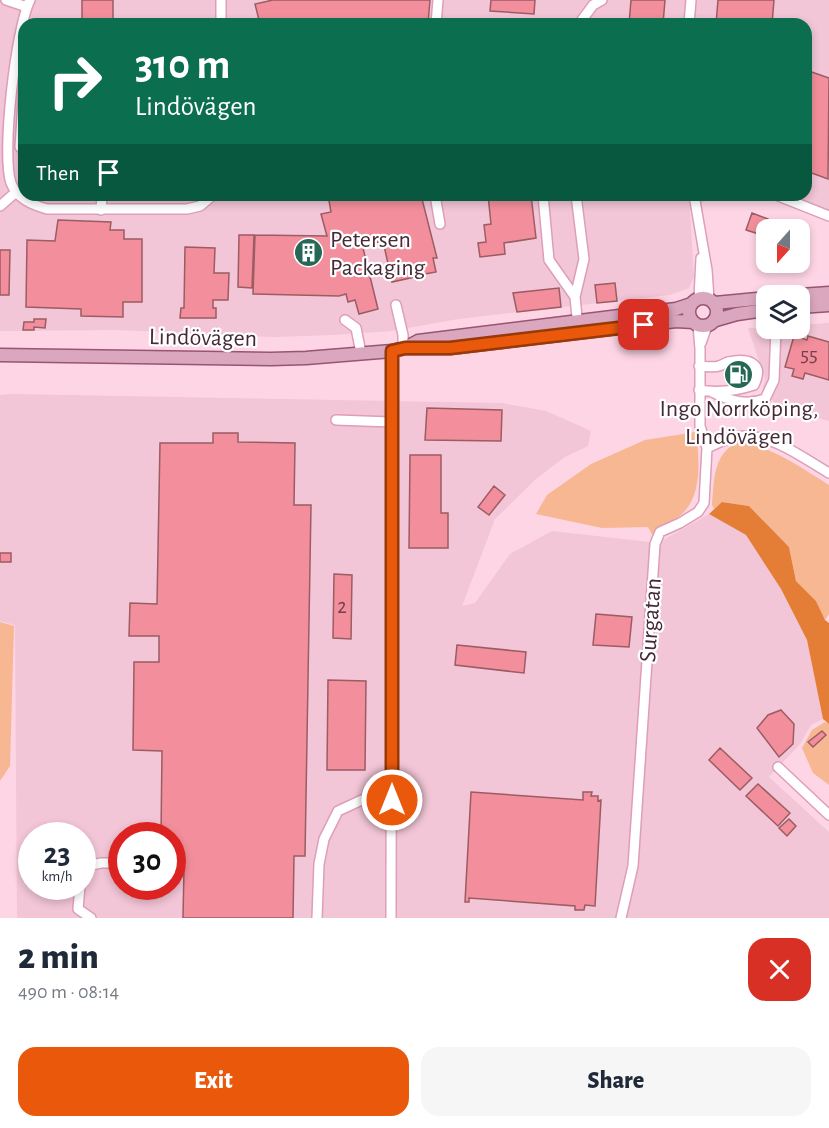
<!DOCTYPE html>
<meta charset="utf-8">
<style>
body{margin:0;font-family:"Alegreya Sans",sans-serif;background:#f6f6f7;color:#1f2937;height:100vh;display:flex;flex-direction:column;font-size:22px;white-space:nowrap}
*{box-sizing:border-box;margin:0}
p{font-size:20px;color:#747a83}
.icon{flex:none;width:33px;height:33px;fill:none;stroke:currentColor;stroke-width:2;stroke-linecap:round;stroke-linejoin:round}
.map{position:relative;height:918px;overflow:hidden}
.details{display:flex;flex-direction:column;background:#fff;flex:1}
.details>*{flex:none}
.guide{position:absolute;left:18px;top:18px;width:794px;height:183px;border-radius:18px;box-shadow:0 3px 9px #0003;background:#0b6e4f;color:#fff;overflow:hidden}
.needle{width:39px;rotate:201deg}
.tools{position:absolute;left:756px;top:219px;display:grid;gap:12px}
.tools a{display:grid;place-items:center;width:54px;height:54px;border-radius:12px;background:#fff;box-shadow:0 3px 9px #0003;font-size:30px}
.speed{position:absolute;left:18px;top:822px;display:flex;gap:12px;font-size:30px;font-weight:700;text-align:center}
.speed>*{display:grid;place-content:center;width:78px;height:78px;border-radius:50%;background:#fff;box-shadow:0 3px 9px #0003;line-height:1}
.speed small{font-size:15px;font-weight:400}
.speed .limit{border:9px solid #d22;background:#fff;color:#111}
.pin{position:absolute;display:grid;place-items:center;width:51px;height:51px;color:#fff;margin:-26px;border-radius:12px;box-shadow:0 3px 9px #0006}
.me{position:absolute;width:66px;margin:-33px;rotate:0deg;stroke-linejoin:round;filter:drop-shadow(0 0 4px #0008)}
.turn{display:flex;align-items:center;gap:21px;height:126px;padding:0 18px;font-size:27px}
.turn .icon{width:78px;height:78px;stroke-width:2.5}
.turn b{display:block;font-size:42px;line-height:51px}
.then{display:flex;align-items:center;height:57px;padding:0 18px;background:#0003;gap:12px;font-size:22px}
.round{display:grid;place-items:center;flex:none;width:63px;height:63px;border-radius:18px;background:#f6f6f7}
.head{display:flex;align-items:center;justify-content:space-between;height:102px;padding:0 18px}
h1{font-size:36px;font-weight:800;line-height:45px}
.button{display:flex;gap:12px;margin-top:auto;padding:12px 18px}
.button a{flex:1;height:69px;border-radius:18px;background:#ea580c;color:#fff;font-size:24px;font-weight:800;line-height:69px;text-align:center}
.button a+a{background:#f6f6f7;color:#1f2937}
.map>svg:first-child{display:block}
.built{fill:#f2c5d7;fill-rule:evenodd}
.green{fill:#f6b792}
.forest{fill:#e47e37}
.building{fill:#f38f9c;stroke:#9b5c63;stroke-width:1.5}
.lines{fill:none;stroke-linecap:round;stroke-linejoin:round}
.minor-casing{stroke:#de9eb9;stroke-width:12}
.major-casing{stroke:#965572;stroke-width:15}
.minor{stroke:#fff;stroke-width:9}
.major{stroke:#daa7be;stroke-width:12}
.route-casing{stroke:#983908;stroke-width:15}
.route{stroke:#ea580c;stroke-width:10}
.labels{text-anchor:middle;stroke-width:4.5;stroke-linejoin:round;paint-order:stroke}
.number-label{font-size:21px;fill:#70434f}
.poi-label{font-size:24px;fill:#442a35;stroke:#fff;text-anchor:start}
.street-label{font-size:24px;fill:#442a35;stroke:#fff}
</style>
<div class="map">
<svg width="829" height="918" viewBox="0 0 829 918">
<rect width="100%" height="100%" fill="#fed5e5"/>
<!-- built -->
<path class="built" d="M0,0h829v222l-69,-27h46v-171h-782v171h691l-25,14 4,68 -5,11 -19,7 -212,24 -67,12 -57,4 -61,2 -155,-7 -118,1z
M829,323v98l-49,-14 -18,-15 3,-13 -17,-51h52v-3z
M11,394l490,9 45,8 45,20 -3,15 -23,11 -28,21 -42,41 -33,87 13,-3 35,-49 42,-23 106,12 51,-29 37,21 35,54 26,51 16,79 -12,6 -11,19 -31,33 60,55v86h-812l-2,-293 -15,-4v-226zM32,836h50v50h-50zM122,836h50v50h-50z"/>
<!-- green -->
<path class="green" d="M696,432c3,25 7,61 -13,81 -9,8 -20,15 -30,23l-5,-9 -46,1 -66,-14 11,-19 44,-31 54,-24z
M741,441c32,7 60,26 88,44v129l-4,6 -9,-19 -20,-20 -7,-34 -40,-41 -26,-4 -9,7 -2,-4c2,-25 1,-54 29,-64z
M0,622l14,4 -4,140 -10,15z
M825,722l4,2v61l-16,-12 -11,-25 10,-18z"/>
<!-- forest -->
<path class="forest" d="M722,502l27,4 40,41 7,34 20,20 9,19 4,3v101l-6,-5 -16,-79 -26,-51 -35,-54 -37,-21z"/>
<!-- building -->
<path class="building" d="M82,0h31v20l-31,-1z
M273,0h157l-2,24h-168l-5,-20z
M491,0h44l-1,14 -44,-3z
M631,0h34l-2,24h-34z
M718,0h56l-2,24h-56z
M806,70l23,8 -1,101 -22,-8z
M328,195h93l16,63h-4l3,14 -11,2v3l-9,3 -1,-3 -23,5 -9,-41 -14,3 1,3 -7,1 15,61 -19,5 -4,-14 -7,2 -2,-8 -7,2 -86,-2 2,-59 72,1 -6,-22 10,-2z
M488,195h43l5,43 -32,5 1,11 -25,3 -2,-14 8,-1 -2,-17 7,-1z
M752,213l16,6 -6,16 -16,-5z
M58,220l53,2 -1,8h14v9h18v63h-19v15l-42,-1v-7l-55,-2 1,-67 28,1z
M239,235h15l-2,53 -14,-1z
M185,247l30,1 -1,25h15l-1,27h-15v8h3v10h-36l1,-10h3z
M0,250h10l-1,45h-9z
M615,283l2,18 -20,2 -2,-18z
M559,288l2,19 -44,5 -4,-19z
M34,319h12l-1,9 -11,-1v3h-11l1,-8h10z
M794,336l13,4 1,-4 21,6v38l-24,-7 -2,6 -11,-3 2,-7 -9,-2z
M751,368l2,11 -24,4 -2,-11z
M427,408l75,2 -1,31 -76,-1z
M213,433h25v9l57,1 -1,62h17l-6,351h-11l-1,62h-110l1,-49 -12,-1v-32h-11l1,-85 -29,-1 1,-88h25v-26h-30l1,-33 27,1 3,-161h53z
M410,455h31v58h7v35h-39z
M494,486l11,9 -16,20 -11,-8z
M0,553h11v9h-11z
M334,574l18,1 -1,64 -18,-1z
M596,614l36,3 -3,30 -36,-2z
M457,645l69,7 -2,21 -69,-8z
M328,680l38,1 -1,89h-38z
M781,710l13,14 -1,20 -14,13 -22,-29 11,-13z
M822,731l4,4 -13,12 -5,-5z
M720,748l32,30 -12,12 -31,-30z
M758,784l32,29 -12,13 -32,-30z
M471,792l112,8v-8h9l-1,4h7v5l3,-1 -6,106 -10,-1 -1,5h-9v-4l-106,-8v4h-4z
M789,819l7,7 -9,10 -8,-8z"/>
<g class="lines">
<defs>
<path id="minor" d="M6,0l21,7
M30,0c-14,28 -29,154 -19,183 6,16 22,22 36,26h140l13,-3 13,-11
M221,24v-24
M436,24l2,-24
M579,24l14,-19 9,-5
M689,24l2,-24
M24,87l-4,60h4
M435,195l5,29
M543,195l6,65 26,37
M576,195l8,64 -9,38 3,30
M694,195l13,75 2,29
M776,195l53,21
M0,206l16,-14
M101,210l1,-15
M699,298l2,-40
M396,305l7,30v13
M345,320l11,8 5,25
M701,343l6,-17
M699,390c18,3 37,1 55,-5 11,-23 -7,-27 -26,-23 -3,1 -6,3 -9,4 -6,2 -14,0 -20,0
M712,392c18,9 34,14 53,7l9,-19 2,-52
M336,420l55,2
M707,448c11,-5 23,-12 36,-12 31,-1 60,22 86,37
M778,767l51,48
M82,867l19,-4h21
M80,886l-2,23 13,9
M317,918l2,-54 5,-25 14,-28 26,-12 27,1
M391,918l1,-567
M621,918l12,-52 22,-322 5,-12 20,-9 18,-11 6,-9 3,-55 -7,-22v-77l-2,-24"/>
<path id="major" d="M786,296l43,-3
M689 312a14 14 0 1 1 28 0a14 14 0 1 1-28 0Z
M715,303l51,-5
M800,307l29,-2
M716,320l21,-6 29,-4
M405,348h45l226,-27 17,1
M0,355l271,4 35,-1 86,-7 13,-3 13,-7 258,-32 15,-5"/>
</defs>
<!-- minor casing -->
<use href="#minor" class="minor-casing"/>
<!-- major casing -->
<use href="#major" class="major-casing"/>
<!-- minor -->
<use href="#minor" class="minor"/>
<!-- major -->
<use href="#major" class="major"/>
</g>
<g class="lines">
<defs>
<path id="route" d="M392,800v-449l13,-3h45l194,-23"/>
</defs>
<!-- route casing -->
<use href="#route" class="route-casing"/>
<!-- route -->
<use href="#route" class="route"/>
</g>
<!-- icons -->
<defs>
<symbol id="building-disc" viewBox="-11 -11 22 22"><circle r="9.5" fill="#266755" stroke="#fff"/><path d="M-4-6H4V6H1V3H-1V6H-4ZM-2.5-4.3h1.7v1.8h-1.7ZM.8-4.3h1.7v1.8H.8ZM-2.5-1h1.7V.8h-1.7ZM.8-1h1.7V.8H.8Z" fill="#fff"/></symbol>
<symbol id="fuel-disc" viewBox="-11 -11 22 22"><circle r="9.5" fill="#266755" stroke="#fff"/><path d="M-5.5-6h7V0h2V4h1.3V-2.5L3-4.5l.8-.8L6-3V5H2.5V1h-1V6h-7ZM-4.2-4.7v3.2H.2V-4.7Z" fill="#fff"/></symbol>
</defs>
<g fill-rule="evenodd">
<use href="#building-disc" x="292" y="236" width="33" height="33"/>
<use href="#fuel-disc" x="722" y="358" width="33" height="33"/>
</g>
<g class="labels">
<!-- number labels -->
<g class="number-label">
<text x="809" y="361">55</text>
<text x="342" y="613">2</text>
</g>
<!-- poi labels -->
<g class="poi-label">
<text x="330" y="247">Petersen<tspan x="330" dy="28">Packaging</tspan></text>
<text x="739" y="416" text-anchor="middle">Ingo Norrköping,<tspan x="739" dy="28">Lindövägen</tspan></text>
</g>
<!-- street labels -->
<g class="street-label">
<text transform="translate(203 337) rotate(1)" y="8">Lindövägen</text>
<text transform="translate(650 620) rotate(-86)" y="8">Surgatan</text>
</g>
</g>
</svg>
<div class="tools">
<a><svg class="needle" viewBox="-14 -14 28 28"><path d="M0-13l5 13h-10z" fill="#e53935"/><path d="M0 13l5-13h-10z" fill="#747a83"/></svg></a>
<a><svg class="icon" aria-label="layers" viewBox="0 0 24 24"><path d="M12 4l9 5-9 5-9-5zM3 14l9 5 9-5"/></svg></a>
</div>
<div class="speed"><div>23<small>km/h</small></div><div class="limit">30</div></div>
<div class="pin" style="left:644px;top:325px;background:#d93025"><svg class="icon" aria-label="arrive" viewBox="0 0 24 24"><path d="M6 21V4h12l-3 4 3 4H6"/></svg></div>
<svg class="me" style="left:392px;top:800px" viewBox="-20 -20 40 40"><circle r="17" fill="#ea580c" stroke="#fff" stroke-width="3"/><path d="M0-11L8 9 0 5-8 9z" fill="#fff"/></svg>
<div class="guide">
<div class="turn"><svg class="icon" aria-label="right" viewBox="0 0 24 24"><path d="M7 20v-9h11M14 6l5 5-5 5"/></svg><div><b>310 m</b>Lindövägen</div></div>
<div class="then">Then<svg class="icon" aria-label="arrive" viewBox="0 0 24 24"><path d="M6 21V4h12l-3 4 3 4H6"/></svg></div>
</div>
</div>
<section class="details">
<div class="head"><div><h1>2 min</h1><p>490 m · 08:14</p></div><a class="round" style="background:#d93025;color:#fff"><svg class="icon" aria-label="close" viewBox="0 0 24 24"><path d="M6 6l12 12M18 6L6 18"/></svg></a></div>
<div class="button"><a>Exit</a><a>Share</a></div>
</section>
